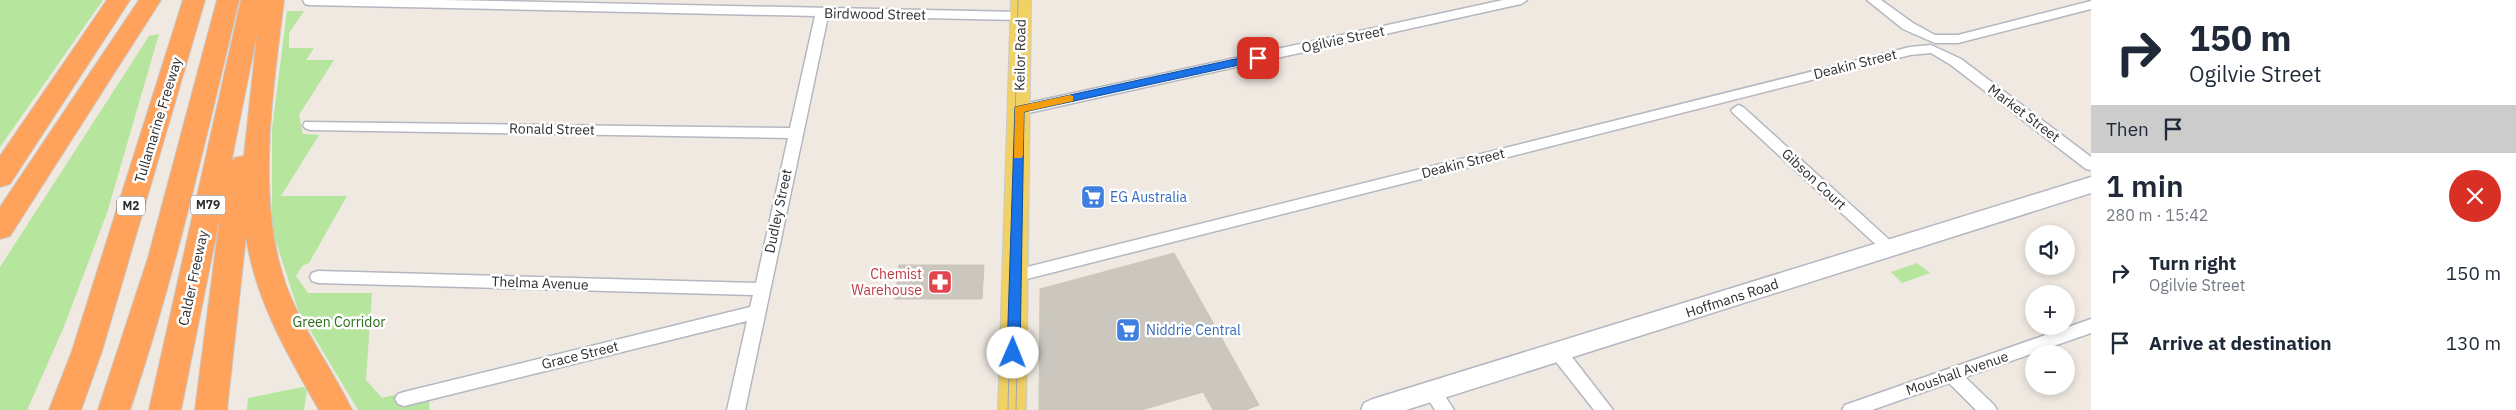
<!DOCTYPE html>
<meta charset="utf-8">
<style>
body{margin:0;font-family:"IBM Plex Sans",sans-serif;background:#f6f6f7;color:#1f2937;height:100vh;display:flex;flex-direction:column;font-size:19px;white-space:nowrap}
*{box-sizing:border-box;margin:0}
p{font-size:16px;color:#747a83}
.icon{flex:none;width:28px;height:28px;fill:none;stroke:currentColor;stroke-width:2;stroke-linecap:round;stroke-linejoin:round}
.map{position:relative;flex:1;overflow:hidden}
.details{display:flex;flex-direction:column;background:#fff;width:425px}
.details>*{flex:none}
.guide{background:#fff;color:#1f2937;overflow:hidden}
.fabs{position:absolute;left:2025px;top:225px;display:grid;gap:10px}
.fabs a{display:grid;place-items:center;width:50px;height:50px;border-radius:50%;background:#fff;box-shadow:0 2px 8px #0003;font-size:25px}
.pin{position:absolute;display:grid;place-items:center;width:42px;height:42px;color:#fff;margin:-21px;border-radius:10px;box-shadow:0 2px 8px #0006}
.me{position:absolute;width:55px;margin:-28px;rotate:1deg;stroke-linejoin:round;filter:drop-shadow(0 0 4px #0008)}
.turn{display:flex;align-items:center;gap:18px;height:105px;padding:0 15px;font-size:22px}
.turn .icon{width:65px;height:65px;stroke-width:2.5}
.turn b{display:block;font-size:35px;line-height:42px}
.then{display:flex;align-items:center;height:48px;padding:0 15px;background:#0003;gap:10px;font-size:19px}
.round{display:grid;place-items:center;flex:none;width:52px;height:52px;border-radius:26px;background:#f6f6f7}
.overview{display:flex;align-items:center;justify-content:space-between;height:85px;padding:0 15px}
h1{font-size:30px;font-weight:600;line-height:38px}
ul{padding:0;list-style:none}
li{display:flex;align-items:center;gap:15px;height:70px;padding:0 15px}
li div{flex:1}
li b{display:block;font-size:19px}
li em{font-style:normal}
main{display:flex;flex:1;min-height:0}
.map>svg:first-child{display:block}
.green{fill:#b6e59e}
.building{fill:#cbc7bf;stroke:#cbc5ba}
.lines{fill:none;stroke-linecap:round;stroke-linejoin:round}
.street-casing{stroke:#b4b7c1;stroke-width:3}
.secondary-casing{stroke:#b4b7c1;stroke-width:3}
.primary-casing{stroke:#c9c9c9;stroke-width:2}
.highway-casing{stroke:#c9c9c9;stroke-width:2}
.street{fill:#fff;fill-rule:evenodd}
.secondary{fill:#fff;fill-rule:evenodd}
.primary{fill:#f2d163;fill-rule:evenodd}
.highway{fill:#ffa35c;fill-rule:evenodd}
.tram{stroke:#a3a6b8;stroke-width:1}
.route{fill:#1a73e8;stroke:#114b97}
.slow{fill:#f59e0b}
.labels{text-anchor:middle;stroke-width:5;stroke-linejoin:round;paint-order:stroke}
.shield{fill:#fff;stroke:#6d6d6d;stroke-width:1}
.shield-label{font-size:12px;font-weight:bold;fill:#2e2e2e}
.street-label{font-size:14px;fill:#2e2e2e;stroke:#fff}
.shop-label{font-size:14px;fill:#366cbe;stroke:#fff;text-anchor:start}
.health-label{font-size:14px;fill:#be3a42;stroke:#fff;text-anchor:end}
.park-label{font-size:14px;fill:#2c6e1b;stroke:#fff}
</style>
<main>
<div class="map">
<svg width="2091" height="410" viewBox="0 0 2091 410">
<rect width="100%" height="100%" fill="#efe9e1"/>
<!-- green -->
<path class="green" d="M0,0h103l-103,147z
M287,11h17l-15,22v15h25l-8,12h28l-35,55 4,19 16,1 -38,61h66l-38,67 -7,3 -6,10 12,17h64l-6,87 16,18 48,-12 -1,24h-71l-60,-100 -26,-81v-100z
M159,34l-52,179 -44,116 -36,81h-27v-143l149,-231z
M1917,263l13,10 -28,10 -11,-11z
M303,387l4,3 -3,20h-57l1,-12z"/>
<!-- building -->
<path class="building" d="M1174,253l85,152 -14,5h-32l-10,-18 -61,18h-103l1,-121z
M899,265h85l-2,34h-87z"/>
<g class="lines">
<defs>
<path id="street" d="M303,0h141l577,12 6,4 -6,4 -193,-4 -83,394h-18l20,-89 -343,85 -6,-2 -3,-5 3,-5 6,-2 346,-85 3,-12 -435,-12 -6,-2 -2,-4 2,-4 6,-2 438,12 32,-145 -478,-8 -5,-2 -2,-3 2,-3 485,6 25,-112 -506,-11 -4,-1z
M1503,0h24l-6,4 -502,111 -7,-5 7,-5z
M1867,0h14l32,23 22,12h23l133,-34v8l-133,34h-23l-32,-14z
M1931,45l30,14 130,98v13l-5,-1 -135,-104 -20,-12 -21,2 -895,227 -6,-2 -2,-4 2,-4 6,-2 895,-223z
M1738,105l5,2 151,137 3,4 -3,4h-10l-151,-139 -2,-3z
M2091,319v14l-126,44 29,28 3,5h-21l-27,-27 -77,27h-30l3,-5z
M1559,346l6,2 48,62h-19l-41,-52 -2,-5 2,-5z
M1433,385l6,2 15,23h-19l-11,-18 3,-5z"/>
<path id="secondary" d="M2091,177v16l-685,217h-45l3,-7 9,-4z"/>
<path id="primary" d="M1011,0h20l-5,410h-28z"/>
<path id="highway" d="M107,0h23l-120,184 -10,3v-31z
M139,0h22l-151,236 -10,3v-32z
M183,0h22l-103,351 -21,59h-32l23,-59z
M217,0h22c-33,138 -64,276 -109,410h-32l50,-152z
M241,0h43c-11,92 -30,205 5,293 17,42 44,77 63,117h-33c-31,-55 -64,-110 -73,-174l-19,174h-32l25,-194 -39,194h-32zM257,34l-13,122 -10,2 -3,5z"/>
</defs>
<!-- street casing -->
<use href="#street" class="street-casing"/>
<!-- secondary casing -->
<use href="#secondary" class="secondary-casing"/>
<!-- primary casing -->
<use href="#primary" class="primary-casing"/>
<!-- highway casing -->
<use href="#highway" class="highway-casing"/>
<!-- street -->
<use href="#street" class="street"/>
<!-- secondary -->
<use href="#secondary" class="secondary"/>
<!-- primary -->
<use href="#primary" class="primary"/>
<!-- highway -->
<use href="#highway" class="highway"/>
<!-- tram -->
<path class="tram" d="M1008,410l10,-410
M1016,410l4,-165"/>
</g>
<!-- route -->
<path class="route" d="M1258,54l5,4 -1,2 -238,52 -4,241 -2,3h-9l-2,-3 8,-246z"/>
<!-- slow -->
<path class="slow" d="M1070,95l3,1v5l-49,11 -1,43 -1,3h-8l1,-51z"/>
<!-- icons -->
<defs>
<symbol id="supermarket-square" viewBox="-11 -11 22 22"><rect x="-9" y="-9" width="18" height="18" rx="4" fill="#3f7fe0" stroke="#fff"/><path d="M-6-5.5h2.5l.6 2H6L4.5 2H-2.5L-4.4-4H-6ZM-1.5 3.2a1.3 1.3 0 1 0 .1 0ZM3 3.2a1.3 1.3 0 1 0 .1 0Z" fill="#fff"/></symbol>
<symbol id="pharmacy-square" viewBox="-11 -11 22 22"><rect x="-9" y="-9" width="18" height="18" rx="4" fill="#e0444e" stroke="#fff"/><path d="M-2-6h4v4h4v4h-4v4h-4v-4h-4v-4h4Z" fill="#fff"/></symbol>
</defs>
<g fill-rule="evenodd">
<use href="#supermarket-square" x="1079" y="183" width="28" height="28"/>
<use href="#pharmacy-square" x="926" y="268" width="28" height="28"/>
<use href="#supermarket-square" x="1114" y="316" width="28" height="28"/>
</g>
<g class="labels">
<!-- shield labels -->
<g class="shield">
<rect x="190.5" y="195.5" width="35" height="19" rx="4"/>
<rect x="117" y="196.5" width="28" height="19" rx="4"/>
</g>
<g class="shield-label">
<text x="208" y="209">M79</text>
<text x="131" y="210">M2</text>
</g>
<!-- street labels -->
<g class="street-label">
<text transform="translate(875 14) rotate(1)" y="5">Birdwood Street</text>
<text transform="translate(1343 39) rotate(-12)" y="5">Ogilvie Street</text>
<text transform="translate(1020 55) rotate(-89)" y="5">Keilor Road</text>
<text transform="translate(1855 64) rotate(-14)" y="5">Deakin Street</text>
<text transform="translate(2024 113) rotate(37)" y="5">Market Street</text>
<text transform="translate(158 120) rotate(-73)" y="5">Tullamarine Freeway</text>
<text transform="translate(552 129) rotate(1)" y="5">Ronald Street</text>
<text transform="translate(1463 163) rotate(-14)" y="5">Deakin Street</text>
<text transform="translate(1814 179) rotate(43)" y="5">Gibson Court</text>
<text transform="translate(778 211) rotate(-78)" y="5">Dudley Street</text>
<text transform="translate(193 278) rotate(-78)" y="5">Calder Freeway</text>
<text transform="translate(540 283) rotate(2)" y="5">Thelma Avenue</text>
<text transform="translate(1732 298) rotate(-18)" y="5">Hoffmans Road</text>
<text transform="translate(580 355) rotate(-14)" y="5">Grace Street</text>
<text transform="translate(1957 373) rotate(-19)" y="5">Moushall Avenue</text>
</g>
<!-- shop labels -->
<g class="shop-label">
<text x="1110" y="202">EG Australia</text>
<text x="1146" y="335">Niddrie Central</text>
</g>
<!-- health labels -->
<g class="health-label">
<text x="922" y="279">Chemist<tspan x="922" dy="16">Warehouse</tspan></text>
</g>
<!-- park labels -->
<g class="park-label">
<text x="339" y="327">Green Corridor</text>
</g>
</g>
</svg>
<div class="fabs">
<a><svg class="icon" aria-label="sound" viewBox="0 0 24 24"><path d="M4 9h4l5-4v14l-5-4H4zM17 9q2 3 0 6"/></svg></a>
<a>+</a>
<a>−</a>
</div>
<div class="pin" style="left:1258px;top:58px;background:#d93025"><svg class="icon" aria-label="arrive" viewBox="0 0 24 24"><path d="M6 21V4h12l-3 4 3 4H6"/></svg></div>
<svg class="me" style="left:1013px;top:353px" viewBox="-20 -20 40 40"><circle r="19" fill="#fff"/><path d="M0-13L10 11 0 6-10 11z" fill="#1a73e8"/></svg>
</div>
<section class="details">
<div class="guide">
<div class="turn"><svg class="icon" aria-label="right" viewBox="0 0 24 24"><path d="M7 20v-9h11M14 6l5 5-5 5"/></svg><div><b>150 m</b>Ogilvie Street</div></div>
<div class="then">Then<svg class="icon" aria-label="arrive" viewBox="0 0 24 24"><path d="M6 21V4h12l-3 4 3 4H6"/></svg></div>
</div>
<div class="overview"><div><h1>1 min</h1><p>280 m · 15:42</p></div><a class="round" style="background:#d93025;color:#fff"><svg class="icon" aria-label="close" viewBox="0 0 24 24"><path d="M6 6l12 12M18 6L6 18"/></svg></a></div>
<ul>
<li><svg class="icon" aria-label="right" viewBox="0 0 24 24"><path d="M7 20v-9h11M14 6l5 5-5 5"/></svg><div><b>Turn right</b><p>Ogilvie Street</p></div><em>150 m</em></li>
<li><svg class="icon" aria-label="arrive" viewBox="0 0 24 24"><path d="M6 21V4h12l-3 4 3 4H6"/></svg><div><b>Arrive at destination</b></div><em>130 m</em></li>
</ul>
</section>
</main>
